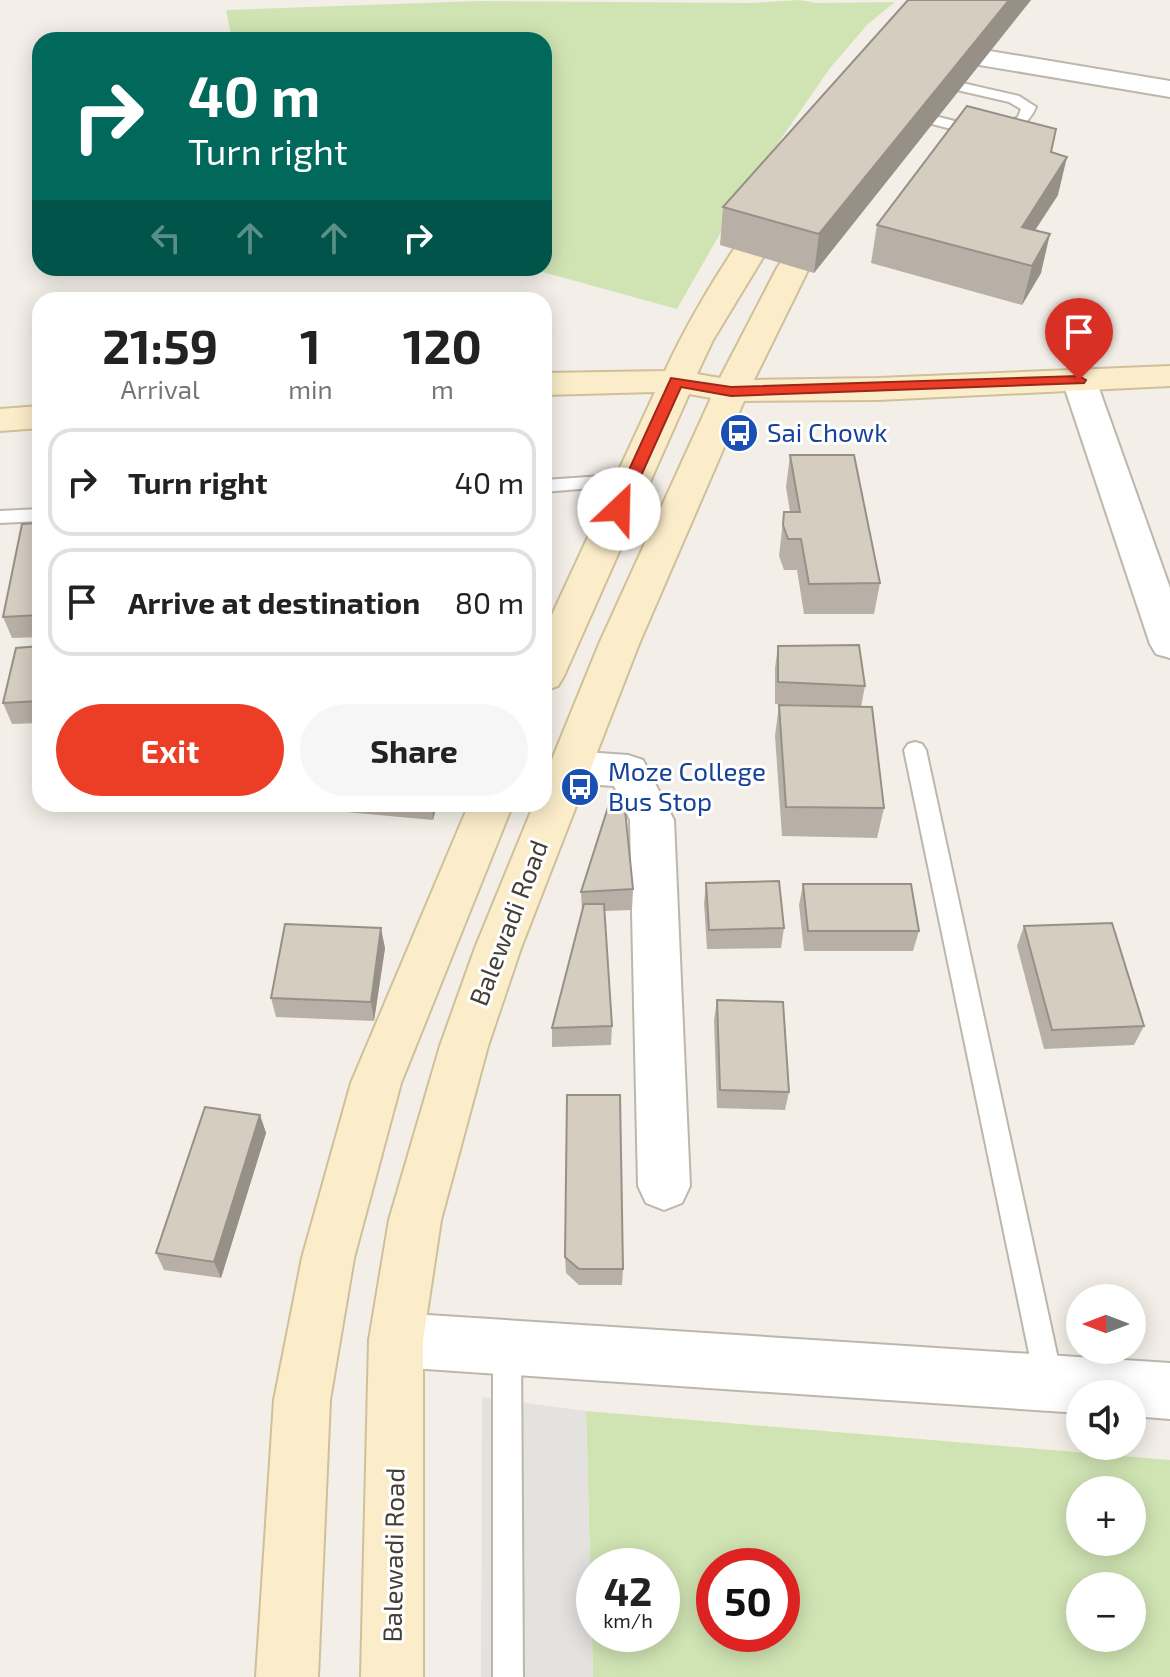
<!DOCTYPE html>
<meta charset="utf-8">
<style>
body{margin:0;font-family:"Exo 2",sans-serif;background:#f6f6f6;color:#222;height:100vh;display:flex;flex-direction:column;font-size:30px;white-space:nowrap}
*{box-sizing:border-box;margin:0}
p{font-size:26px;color:#767676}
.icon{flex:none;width:44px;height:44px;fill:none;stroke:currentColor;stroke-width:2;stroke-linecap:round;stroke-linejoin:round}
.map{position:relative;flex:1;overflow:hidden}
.drawer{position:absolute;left:32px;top:292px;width:520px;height:520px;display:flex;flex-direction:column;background:#fff;border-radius:24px;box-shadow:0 4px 20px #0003}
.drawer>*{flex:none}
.banner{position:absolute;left:32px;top:32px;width:520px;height:244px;border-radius:24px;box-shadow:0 4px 20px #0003;background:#00695c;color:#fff;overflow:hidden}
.needle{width:52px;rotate:270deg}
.fabs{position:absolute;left:1066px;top:1284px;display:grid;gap:16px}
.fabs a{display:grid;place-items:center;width:80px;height:80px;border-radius:50%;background:#fff;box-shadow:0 4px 20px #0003;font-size:40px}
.speed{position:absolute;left:576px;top:1548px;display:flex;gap:16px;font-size:40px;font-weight:700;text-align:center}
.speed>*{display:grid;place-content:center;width:104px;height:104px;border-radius:50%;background:#fff;box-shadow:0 4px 20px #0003;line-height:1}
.speed small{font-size:20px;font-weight:400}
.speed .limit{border:12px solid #d22;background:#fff;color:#111}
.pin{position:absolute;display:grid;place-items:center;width:68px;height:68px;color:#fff;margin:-82px -34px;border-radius:50% 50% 50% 0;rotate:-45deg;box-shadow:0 0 8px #0007}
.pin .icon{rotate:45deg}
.me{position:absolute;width:88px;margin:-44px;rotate:24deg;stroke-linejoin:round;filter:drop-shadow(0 0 6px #0008)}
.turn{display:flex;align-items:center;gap:28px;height:168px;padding:0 24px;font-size:36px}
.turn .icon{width:104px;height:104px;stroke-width:2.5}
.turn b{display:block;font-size:56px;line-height:68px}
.lanes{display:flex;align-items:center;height:76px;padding:0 24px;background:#0003;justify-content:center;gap:40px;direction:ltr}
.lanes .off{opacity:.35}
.eta{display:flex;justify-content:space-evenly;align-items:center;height:136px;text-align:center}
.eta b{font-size:48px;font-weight:700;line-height:56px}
.cta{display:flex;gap:16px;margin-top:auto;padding:16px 24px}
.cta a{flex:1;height:92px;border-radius:48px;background:#ec3d26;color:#fff;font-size:32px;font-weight:700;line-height:92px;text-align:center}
.cta a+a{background:#f6f6f6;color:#222}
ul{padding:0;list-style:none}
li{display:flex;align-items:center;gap:24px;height:108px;margin:0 16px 12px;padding:0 8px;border:4px solid #e0e0e0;border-radius:24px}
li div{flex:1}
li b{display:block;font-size:30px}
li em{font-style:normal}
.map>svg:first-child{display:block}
.green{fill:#d0e4b3;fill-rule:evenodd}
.parking{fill:#e4e2df}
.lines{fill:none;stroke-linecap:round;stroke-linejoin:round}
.lane-casing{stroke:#bdb6ab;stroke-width:4}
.street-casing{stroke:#bdb6ab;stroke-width:4}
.secondary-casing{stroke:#cfc09a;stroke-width:4}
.lane{fill:#fff;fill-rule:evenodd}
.street{fill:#fff;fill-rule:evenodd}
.secondary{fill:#fbedc9;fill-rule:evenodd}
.wall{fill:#b8b0a6}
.shaded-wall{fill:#969087}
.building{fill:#d6cdc1;stroke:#969087;stroke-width:2}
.route{fill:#ec3d26;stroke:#992819;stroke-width:2}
.labels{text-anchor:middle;stroke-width:6;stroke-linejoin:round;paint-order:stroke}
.transit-label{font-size:26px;fill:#164399;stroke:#fff;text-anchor:start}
.street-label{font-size:26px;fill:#453f37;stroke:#fff}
</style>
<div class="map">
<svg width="1170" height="1677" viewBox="0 0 1170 1677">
<rect width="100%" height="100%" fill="#f3efe8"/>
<!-- green -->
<path class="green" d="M800,0l17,3 78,-1 -27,22 -38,44 -88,127 -65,114 -149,-41h16v-228h-312l-6,-30 253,-9 271,2z
M586,1411l584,49v217h-577zM1080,1490h52v52h-52zM594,1566h68v68h-68zM714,1566h68v68h-68zM1080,1586h52v52h-52z"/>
<!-- parking -->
<path class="parking" d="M482,1397l104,14 7,266h-112z"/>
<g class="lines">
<defs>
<path id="lane" d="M936,77l83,19 17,11c-20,49 -95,18 -133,9v-6l5,-1c32,7 79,27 110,8l3,-8 -12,-7 -78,-18 -2,-3z
M632,474l6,2 3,4 -3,4 -94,8v-12z
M40,509v12l-40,2v-12z
M915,742l7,2 4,6 137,632 -4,10 -10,4 -10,-4 -4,-10 -131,-632 4,-6z
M507,1334l10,3 4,10 2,330h-30v-330l4,-10z"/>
<path id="street" d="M960,46l210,35v16l-220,-37 -4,-6 4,-6z
M1079,370l12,3 5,7 74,208v70l-14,-4 -6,-10 -88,-264 5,-7z
M570,751l58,4 15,5 31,60 16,366 -8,17 -18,7 -18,-7 -8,-17 -8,-366 -16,-34 -44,-3 -15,-5 -6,-11 6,-11z
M396,1313l774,50v56l-38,-3v-22h-52v19l-684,-46 -19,-8 -8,-19 8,-19z"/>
<path id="secondary" d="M781,194l11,3 4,6 -83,137 -16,34 23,4 57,-110 38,-58 11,-2 11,2 4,7 -32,51 -55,112 124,-2 292,-12v20l-292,14 -134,1 -105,243 -118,304 -33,98 -47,174 -18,120v337h-62l8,-337 20,-120 51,-174 35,-98 59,-144h10v-25l55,-135 112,-246 -22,-4 -125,282 -6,10 -14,5v-59l111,-240 -111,3v-22l121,-2c28,-61 66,-120 105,-174z
M40,406v22l-40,3v-22z
M469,804h44l-112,279 -47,175 -24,142 -12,277h-62l18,-277 28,-142 49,-175z"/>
</defs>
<!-- lane casing -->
<use href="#lane" class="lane-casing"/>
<!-- street casing -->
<use href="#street" class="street-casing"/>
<!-- secondary casing -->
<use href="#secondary" class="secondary-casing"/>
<!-- lane -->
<use href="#lane" class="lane"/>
<!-- street -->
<use href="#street" class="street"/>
<!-- secondary -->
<use href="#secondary" class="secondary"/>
</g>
<!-- wall -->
<path class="wall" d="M908,0h123l-217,273 -94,-28 3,-38z
M1051,152l7,43 -23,35 6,43 -19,32 -151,-42 6,-38z
M790,455l90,128 -6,31h-70l-7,-44h-13l-5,-14 5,-44h6l-4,-25z
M40,523v114l-28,1 -9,-21z
M40,646v77l-28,1 -9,-21z
M778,646l87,40 -4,21 23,101 -7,30 -95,-2 -7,-100 4,-31 63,1 -67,-2v-36z
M311,804h126l-4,16 -120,-11z
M706,883l78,45 -3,20 -74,1 -3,-46z
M803,884l116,47 -6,20h-109l-5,-46z
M633,889l-1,21 -28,1 8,115 -1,19 -59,2v-19l30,-116 -1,-20z
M1024,926l120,100 -10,19 -90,4 -27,-103z
M385,948l-11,73 -98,-4 -5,-19z
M717,1000l72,92 -4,18 -68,-2 -3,-88z
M260,1115l6,18 -45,145 -57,-8 -8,-17z
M565,1257l58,12 -1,16h-43l-13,-12z"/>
<!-- shaded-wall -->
<path class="shaded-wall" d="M1009,0h22l-217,273 5,-39z
M1067,157l-9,38 -43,66 7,-34z
M1050,234l-9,39 -19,32 10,-39z
M432,804h5l-4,16z
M381,928l4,20 -11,73 -3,-19z
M260,1115l6,18 -45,145 -7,-16z"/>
<!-- building -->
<path class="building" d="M908,0h101l-190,234 -96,-27z
M967,106l89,23 -5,23 16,5 -45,70 28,7 -18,32 -155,-41z
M790,455h64l26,128 -71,1 -8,-45h-13l-5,-14 1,-13h16z
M40,523v92l-37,2 19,-93z
M859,645l6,41 -87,-4v-36z
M40,646v55l-37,2 13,-55z
M779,705l93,2 12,101 -98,-1z
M624,800l9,89 -52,3 29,-91z
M779,881l5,47 -75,2 -3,-47z
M803,884h108l8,47h-111z
M584,904h20l8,122 -60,2z
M1112,923l32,103 -92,4 -28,-104z
M285,924l96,4 -10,74 -100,-4z
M717,1000l66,2 6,90 -69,-2z
M567,1095h53l3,174h-44l-14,-12z
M205,1107l55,8 -46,147 -58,-9z"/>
<!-- route -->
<path class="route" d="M1079,376l7,4 -2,3 -353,13 -50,-9 -55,122 -7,5 -8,-5 60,-131 60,9z"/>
<!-- icons -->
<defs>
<symbol id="bus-disc" viewBox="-11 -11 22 22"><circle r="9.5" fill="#1a4fb4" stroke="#fff"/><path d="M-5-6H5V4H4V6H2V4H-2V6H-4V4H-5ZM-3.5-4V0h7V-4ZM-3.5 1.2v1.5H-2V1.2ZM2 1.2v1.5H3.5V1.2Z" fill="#fff"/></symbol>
</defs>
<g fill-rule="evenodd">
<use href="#bus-disc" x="717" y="411" width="44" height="44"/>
<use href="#bus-disc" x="558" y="765" width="44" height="44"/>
</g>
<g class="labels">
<!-- transit labels -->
<g class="transit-label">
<text x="767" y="442">Sai Chowk</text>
<text x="608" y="781">Moze College<tspan x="608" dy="30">Bus Stop</tspan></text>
</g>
<!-- street labels -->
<g class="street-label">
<text transform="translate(509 923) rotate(-69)" y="9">Balewadi Road</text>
<text transform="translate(394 1555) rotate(-89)" y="9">Balewadi Road</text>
</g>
</g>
</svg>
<div class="fabs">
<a><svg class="needle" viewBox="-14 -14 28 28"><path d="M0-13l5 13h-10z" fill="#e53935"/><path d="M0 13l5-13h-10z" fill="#767676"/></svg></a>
<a><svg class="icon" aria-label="sound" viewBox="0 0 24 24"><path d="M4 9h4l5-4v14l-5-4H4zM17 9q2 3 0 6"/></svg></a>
<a>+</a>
<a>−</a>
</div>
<div class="speed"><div>42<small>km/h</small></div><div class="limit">50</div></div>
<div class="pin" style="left:1079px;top:380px;background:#d93025"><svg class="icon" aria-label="arrive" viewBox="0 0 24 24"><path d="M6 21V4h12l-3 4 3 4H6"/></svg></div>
<svg class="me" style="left:619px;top:509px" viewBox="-20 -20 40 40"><circle r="19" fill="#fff"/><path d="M0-13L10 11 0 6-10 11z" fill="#ec3d26"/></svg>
<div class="banner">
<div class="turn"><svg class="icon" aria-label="right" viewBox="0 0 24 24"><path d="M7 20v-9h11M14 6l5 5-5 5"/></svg><div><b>40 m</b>Turn right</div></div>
<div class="lanes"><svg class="icon off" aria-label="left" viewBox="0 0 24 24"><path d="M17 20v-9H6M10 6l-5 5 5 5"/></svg><svg class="icon off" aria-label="ahead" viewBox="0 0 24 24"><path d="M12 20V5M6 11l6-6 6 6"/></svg><svg class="icon off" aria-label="ahead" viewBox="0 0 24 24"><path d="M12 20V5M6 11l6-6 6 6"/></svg><svg class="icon" aria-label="right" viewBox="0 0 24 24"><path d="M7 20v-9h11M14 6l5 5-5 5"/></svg></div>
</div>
<section class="drawer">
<div class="eta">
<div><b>21:59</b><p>Arrival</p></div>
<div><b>1</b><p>min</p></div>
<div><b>120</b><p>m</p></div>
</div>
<ul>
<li><svg class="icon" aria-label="right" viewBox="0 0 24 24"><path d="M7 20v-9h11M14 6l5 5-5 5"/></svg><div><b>Turn right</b></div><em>40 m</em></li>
<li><svg class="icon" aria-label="arrive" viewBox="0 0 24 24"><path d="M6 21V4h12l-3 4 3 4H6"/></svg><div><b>Arrive at destination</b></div><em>80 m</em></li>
</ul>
<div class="cta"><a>Exit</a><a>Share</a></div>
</section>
</div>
